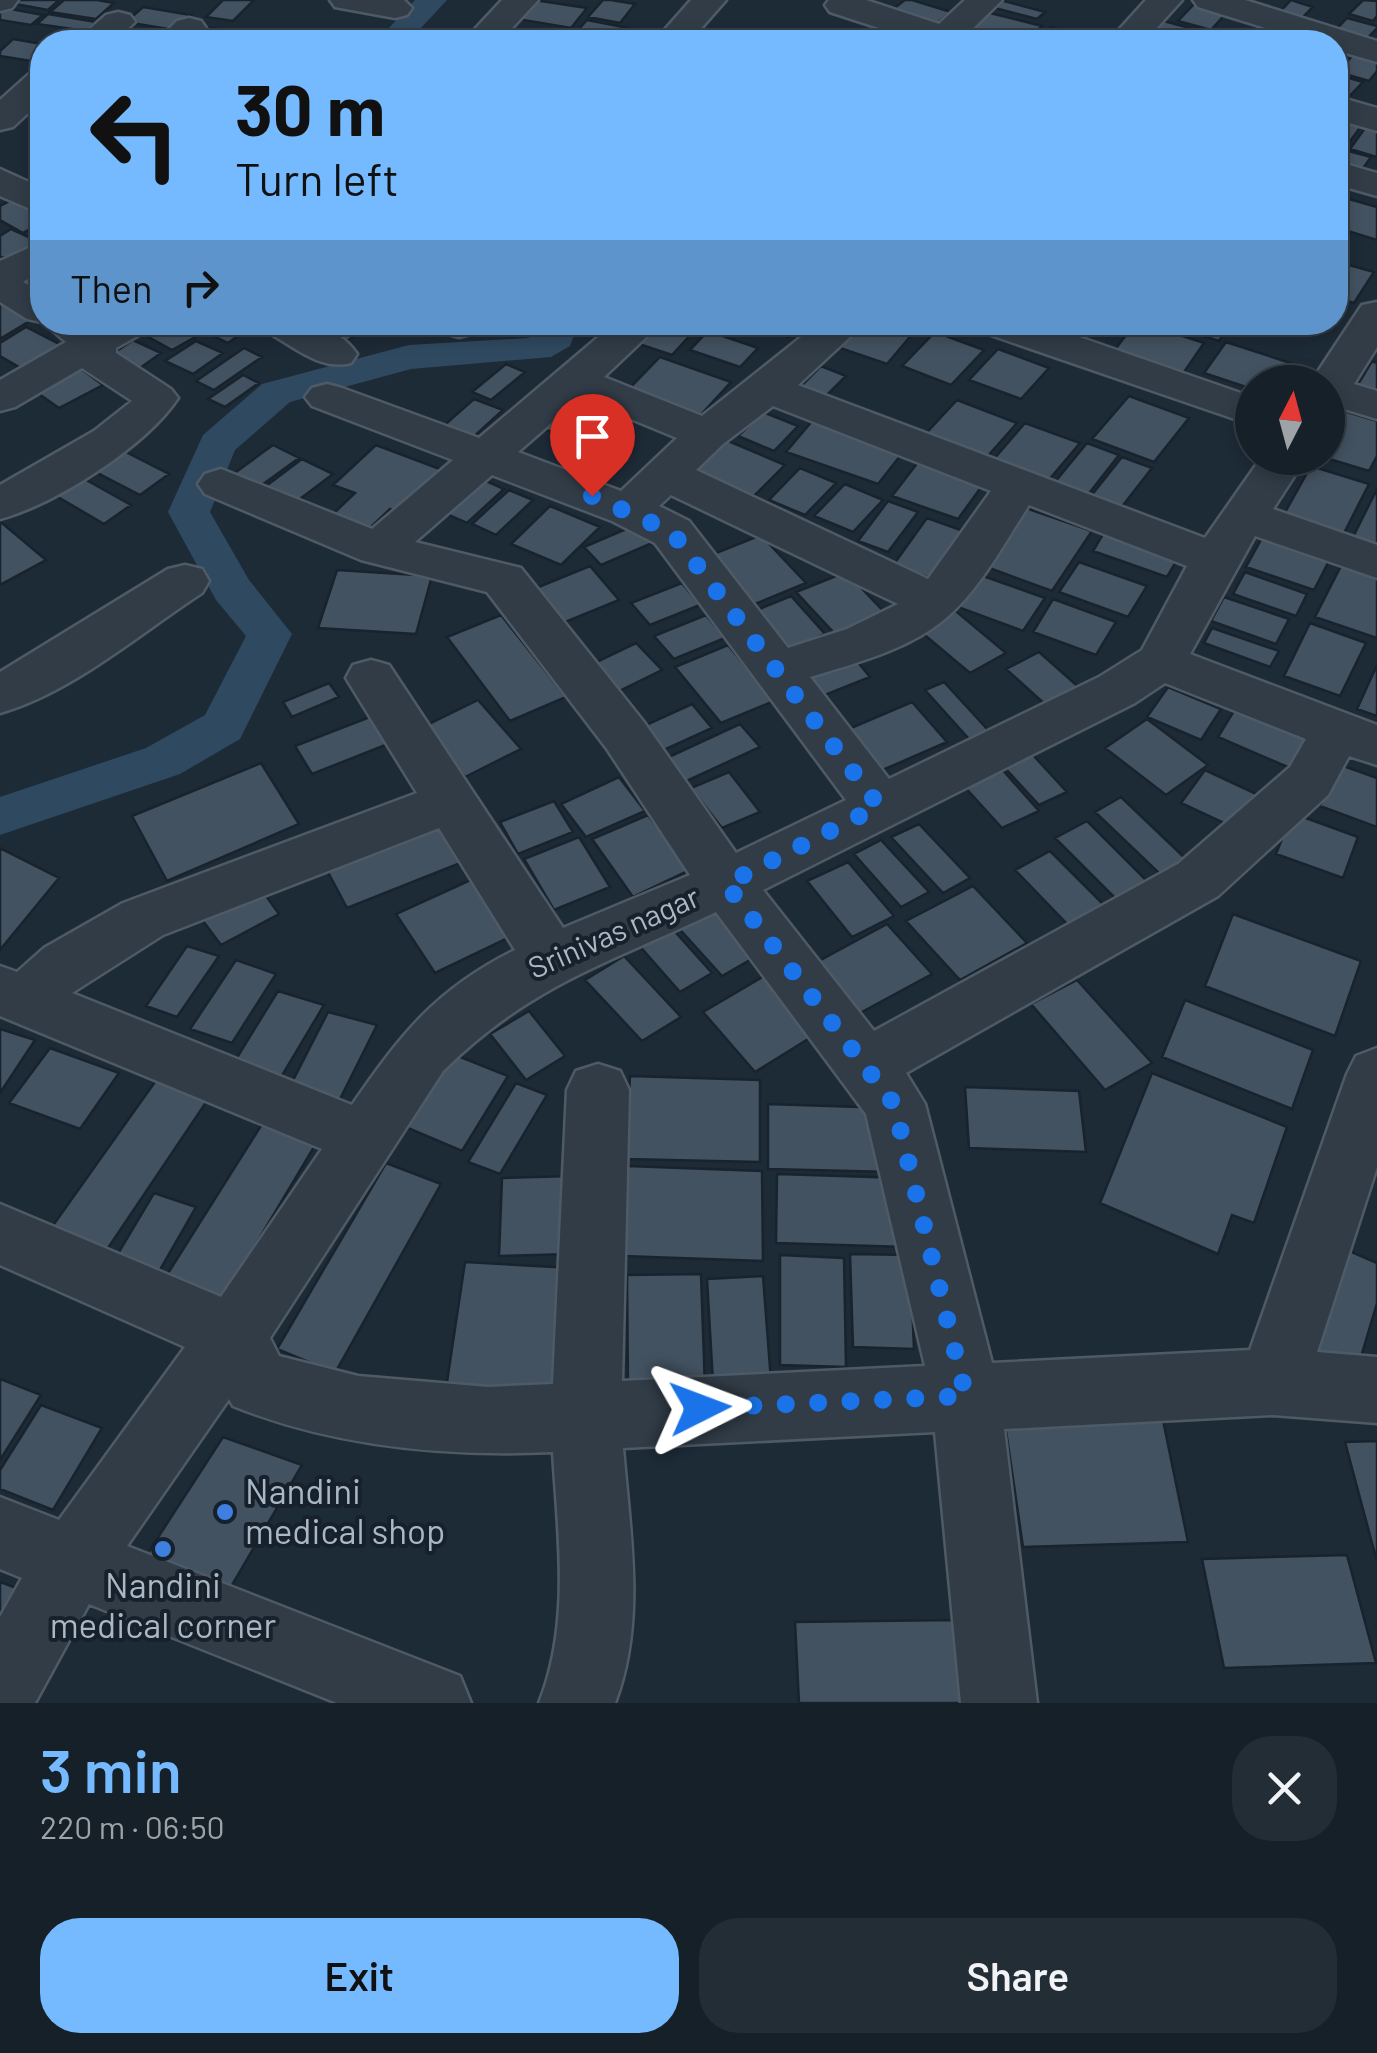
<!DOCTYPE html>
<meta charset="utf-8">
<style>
body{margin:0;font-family:Barlow,sans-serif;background:#232d35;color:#f1f3f6;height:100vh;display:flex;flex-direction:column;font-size:38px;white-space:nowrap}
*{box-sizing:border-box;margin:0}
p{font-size:32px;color:#9ea3a8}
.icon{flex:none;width:55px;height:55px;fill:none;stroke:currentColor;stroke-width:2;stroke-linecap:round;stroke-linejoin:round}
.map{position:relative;height:1703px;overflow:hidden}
.panel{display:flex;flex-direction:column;background:#162029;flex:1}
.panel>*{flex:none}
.guide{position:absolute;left:30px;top:30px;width:1318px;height:305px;border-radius:40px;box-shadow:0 5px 15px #0003,0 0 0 2px #353e46;background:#75b9ff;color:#111;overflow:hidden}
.needle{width:65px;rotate:6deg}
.controls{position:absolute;left:1235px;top:365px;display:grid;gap:20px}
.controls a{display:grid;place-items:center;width:110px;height:110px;border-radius:50%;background:#162029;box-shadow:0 5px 15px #0003,0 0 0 2px #353e46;font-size:50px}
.pin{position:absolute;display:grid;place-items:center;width:85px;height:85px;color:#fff;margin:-102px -42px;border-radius:50% 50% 50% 0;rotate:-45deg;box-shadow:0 0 10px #0007}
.pin .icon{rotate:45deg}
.me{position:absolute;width:110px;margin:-55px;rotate:87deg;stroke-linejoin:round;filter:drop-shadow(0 0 8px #0008)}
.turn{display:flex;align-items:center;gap:35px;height:210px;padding:0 40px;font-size:45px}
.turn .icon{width:130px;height:130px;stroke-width:2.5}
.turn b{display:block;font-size:70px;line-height:85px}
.then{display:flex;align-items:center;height:95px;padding:0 40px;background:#0003;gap:20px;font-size:38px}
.round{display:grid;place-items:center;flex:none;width:105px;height:105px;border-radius:40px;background:#232d35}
.head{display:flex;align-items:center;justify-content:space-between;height:170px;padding:0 40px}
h1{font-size:60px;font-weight:600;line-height:75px;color:#75b9ff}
.cta{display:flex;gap:20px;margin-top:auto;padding:20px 40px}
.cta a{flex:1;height:115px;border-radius:40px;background:#75b9ff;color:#111;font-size:40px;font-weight:600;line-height:115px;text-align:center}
.cta a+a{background:#232d35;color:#f1f3f6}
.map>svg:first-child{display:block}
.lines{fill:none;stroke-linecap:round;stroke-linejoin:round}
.canal{fill:#2f4960;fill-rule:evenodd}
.building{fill:#435261;stroke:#19232d;stroke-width:2.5}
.minor-casing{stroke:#4e5a66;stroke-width:5}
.minor{fill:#313c47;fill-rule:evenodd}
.route{stroke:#1a73e8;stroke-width:18;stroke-dasharray:0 32.4}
.shop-dot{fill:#3f7fe0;stroke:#17212b;stroke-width:4}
.labels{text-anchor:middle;stroke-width:8;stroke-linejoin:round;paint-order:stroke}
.street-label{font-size:30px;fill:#aab7c5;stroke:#17212b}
.near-poi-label{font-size:35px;fill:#aab7c5;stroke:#17212b;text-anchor:start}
</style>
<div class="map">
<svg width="1377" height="1703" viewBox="0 0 1377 1703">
<rect width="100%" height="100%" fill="#1d2b37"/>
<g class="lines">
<!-- canal -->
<path class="canal" d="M415,0h32l-39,42h-32z
M541,322h38l-9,24 -19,11 -140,12 -121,33 -55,48 -25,62 39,68 43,54 -52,105 -60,35 -180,61v-38l146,-49 59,-33 41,-79 -30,-36 -48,-88 35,-77 59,-51 147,-39 119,-7 10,-6z"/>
</g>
<!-- building -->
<path class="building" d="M14,0h45l-11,10 -38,-7z
M64,0h33l17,3 -18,16 -46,-7z
M223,0h31l-21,21 -27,-4z
M534,0l53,8 -16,20 -54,-9z
M603,0h8l24,4 -15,19 -32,-6z
M905,0h7l39,12 -17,14 -45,-14z
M1000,0l45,12 -8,7 -46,-12z
M1291,0l22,7 -14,14 -22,-6z
M1363,0l14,1v15l-4,5 -24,-7z
M1195,3l33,8 -17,19 -33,-9z
M0,7l43,8 -12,10 -31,-5z
M143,7l48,8 -17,15 -48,-8z
M986,12l56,14 -16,16 -56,-14z
M48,14l48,8 -10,9 -49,-7z
M1347,18l30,8v2l-15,16 -31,-9z
M1156,19l72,19 -4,4 -89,-1z
M587,20l67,13 -12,9 -64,-12z
M881,24l34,10 -10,8h-45z
M206,27l34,6 -5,5 24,4h-70z
M1051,27l55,15 -67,-2z
M574,31l56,11h-67z
M13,39l29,5v13l-5,5 -37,-6v-5z
M1353,55l24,7v9l-8,10 -31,-9z
M1335,74l28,8 -22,23 -6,-2z
M1335,118l27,7 -14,19 -13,-4z
M1365,128l12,4v25l-27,-8z
M1341,149l30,8 -14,20 -22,-7v-13z
M18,197l24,13v12l-19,11 -23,-13v-14z
M1342,197l35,10v33l-42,-13v-20z
M11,229l31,14v9l-21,13 -21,-9v-20z
M1335,261l39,11 -20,31 -19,-6z
M2,303l31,16 -33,20v-35z
M148,322h25l24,14 -25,14 -36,-20z
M185,322h72l-29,21z
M321,322h53l1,1 -41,26 -29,-17z
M648,322h15l30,10 -21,23 -42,-14z
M748,322h55l-14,15z
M863,322h22l29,10 -27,32 -47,-16z
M1041,322h41l-8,11z
M1136,322h4l64,21 -22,32 -69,-23z
M1162,322h70l-13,19z
M26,327l39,20 -39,24 -26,-15v-13z
M708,331l50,17 -18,19 -50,-17z
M935,332l49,18 -33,35 -49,-19z
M133,340l28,13 -25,18 -28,-14z
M196,341l27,12 -30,21 -28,-13z
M1226,342l89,29 -8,11h-55v7l-48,-16z
M244,348l18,9 -48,33 -18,-9z
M998,349l51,19 -28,31 -52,-19z
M660,357l71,25 -35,38 -73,-25z
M1372,361l5,2v35l-23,-7z
M73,363l30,22 -44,23 -30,-21z
M506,364l19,8 -34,28 -19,-8z
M821,366l25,10 -23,23 -26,-9z
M243,375l16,8 -34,24 -17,-8z
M568,393l33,11 -32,34 -34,-12z
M1129,396l60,22 -35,44 -62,-23z
M474,399l29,11 -34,31 -29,-12z
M957,400l60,23 -38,43 -61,-24z
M1344,411l33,10v35l-8,15 -43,-13 2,-16z
M763,412l35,14 -24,25 -36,-15z
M813,420l91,31 -26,33 -92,-32z
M1025,423l55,20 -38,45 -55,-21z
M714,435l71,30 -38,38 -72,-30z
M1087,443l32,12 -36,46 -33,-13z
M273,445l26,13 -44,32 -26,-13z
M376,445l77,29 -43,43 -20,-8 -20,19 -37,-14 22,-21 -22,-8z
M116,447l53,27 -29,21 -52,-27z
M922,457l65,22 -29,40 -66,-23z
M1122,457l30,11 -35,45 -30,-12z
M302,459l31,15 -45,34 -30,-16z
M1311,466l58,18 -30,59 -60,-20z
M800,468l36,15 -31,32 -36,-15z
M72,472l59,33 -27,19 -58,-34z
M475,476l29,13 -37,34 -30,-13z
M845,484l38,16 -30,32 -39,-16z
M1377,489v58l-25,-8z
M509,490l24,10 -37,35 -24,-11z
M888,501l30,11 -30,40 -30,-11z
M1014,504l78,27 -40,60 -79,-29z
M550,506l50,21 -39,38 -50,-21z
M927,518l42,15 -34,47 -41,-16z
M2,523l44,37 -46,25v-61z
M640,523l17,18 -56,24 -17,-18z
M1103,534l74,26 -10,17 -74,-26z
M761,535l45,48 -51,21 -44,-49z
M1263,536l67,23 -16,31 -68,-23z
M1345,558l32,10v70l-62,-21z
M1079,562l68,24 -19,31 -69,-25z
M590,566l29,34 -56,23 -27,-35z
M337,570l95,6 -16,58 -98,-6z
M969,571l76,27 -22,33 -76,-28z
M846,572l40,42 -50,21 -40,-43z
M1245,572l62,22 -11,22 -63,-22z
M682,583l18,22 -50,20 -19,-22z
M791,596l34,38 -35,15 -33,-39z
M1224,597l65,22 -13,25 -65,-23z
M1053,599l63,23 -20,33 -63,-23z
M951,607l55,46 -36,20 -55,-46z
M501,615l65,82 -56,24 -63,-84z
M706,615l19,23 -51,21 -20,-23z
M1310,623l56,20 -26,53 -56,-20z
M1212,628l67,23 -9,16 -66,-24z
M636,643l26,27 -49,24 -25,-28z
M728,645l46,56 -53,22 -46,-56z
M1039,652l43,38 -34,17 -42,-38z
M856,660l14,17 -55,22 -14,-17z
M1377,665v51l-20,-7z
M944,682l44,48 -19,9 -44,-49z
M329,683l10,14 -47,20 -9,-15z
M1168,687l53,22 -20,31 -54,-23z
M478,700l43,49 -56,28 -42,-50z
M912,702l35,40 -69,30 -34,-41z
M692,704l20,24 -57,26 -20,-24z
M1235,709l72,31 -17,28 -72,-31z
M375,715l18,27 -81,32 -17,-28z
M1147,719l61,46 -42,30 -61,-47z
M740,724l20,23 -80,37 -20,-23z
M1032,754l35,38 -28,13 -35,-38z
M261,763l38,61 -132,57 -35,-65z
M1338,764l39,14v49l-57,-21z
M1000,767l39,44 -37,17 -40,-44z
M1205,770l60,28 -22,34 -62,-29z
M729,772l31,40 -38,16 -31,-40z
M619,777l26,34 -59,26 -25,-33z
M1121,797l66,63 -26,15 -66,-63z
M554,801l19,31 -55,22 -18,-32z
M434,813l29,49 -116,46 -27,-51z
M1292,813l66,24 -15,41 -67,-24z
M648,815l42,55 -57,27 -41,-58z
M1087,821l60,60 -31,18 -61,-61z
M919,824l51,54 -27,15 -52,-56z
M579,837l31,50 -56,23 -30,-51z
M881,840l48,52 -28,15 -47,-53z
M0,848l59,30 -59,72z
M1050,851l58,58 -36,20 -57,-59z
M848,862l46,54 -42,21 -45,-56z
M477,877l41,56 -83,40 -39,-59z
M256,882l23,32 -58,31 -24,-32z
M973,886l54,57 -67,37 -54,-59z
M717,900l47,52 -42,24 -47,-52z
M1233,914l128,47 -26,75 -130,-50z
M887,924l45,50 -72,39 -43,-51z
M669,925l43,48 -32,19 -43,-49z
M187,946l32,10 -42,61 -31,-11z
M624,956l57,61 -39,24 -57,-61z
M236,960l40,14 -44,69 -42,-14z
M769,973l52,58 -66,41 -52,-60z
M1077,980l75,83 -47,27 -74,-86z
M278,991l46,14 -44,74 -47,-15z
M1185,1000l128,50 -21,59 -130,-52z
M529,1011l36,45 -39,24 -36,-46z
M328,1012l49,13 -41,82 -50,-13z
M0,1029l35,11 -35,53z
M50,1048l69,25 -39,56 -71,-26z
M443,1050l65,26 -46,75 -66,-28z
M162,1072l51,20 -109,162 -55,-23z
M1152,1073l135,54 -33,96 -22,-8 -14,39 -118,-51z
M630,1076l130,4v82l-135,-3z
M516,1083l31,12 -47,79 -32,-12z
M965,1087l114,4 7,61 -117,-4z
M768,1104l122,4 3,64 -125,-3z
M269,1113l54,19 -101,169 -57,-23z
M386,1163l55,21 -106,189 -58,-24z
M627,1166l135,5 1,90 -140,-5z
M777,1174l126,4 3,69 -130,-4z
M572,1176l-1,78 -72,2 3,-78z
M154,1193l42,14 -43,75 -43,-15z
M1322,1239l55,24v40l-22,74 -69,-31z
M850,1254l60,1 4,94 -61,-2z
M780,1255l64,3 2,109 -66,-2z
M465,1262l107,6 -14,134 -113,-7z
M701,1274l4,114 -77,2 -1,-115z
M763,1276l8,105 -58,2 -6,-104z
M0,1379l41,16 -41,65z
M41,1405l61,23 -49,82 -53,-21v-19z
M1163,1420l25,122 -165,5 -18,-123z
M223,1437l79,28 -74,127 -84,-33z
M1377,1441v116l-1,1 -31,-116z
M1347,1555l29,108 -152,5 -22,-109z
M0,1582l19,7 -19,35z
M954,1620l8,83h-163l-4,-81z"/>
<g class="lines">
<defs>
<path id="minor" d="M0,0h18l-6,8 -12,3z
M330,0h74l8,8 -5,7 -12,3 -60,-11z
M502,0h36l-39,42h-36z
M691,0h35l-37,42h-35z
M829,0h37l73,24 26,-24h37l-43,42h-37l-92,-30 -5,-7z
M1146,0h36l-38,42h-36z
M1193,0h52l132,41v21l-42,-12v-8h-24l-113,-35z
M118,12l12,3 5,7 -22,20h-38l31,-27z
M189,18l12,3 5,7 -13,14h-37l21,-21z
M42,71v29l-29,27 -13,3v-30l29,-26z
M1335,96l42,12v23l-42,-12z
M1335,161l42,12v23l-42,-12z
M0,169l42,19v26l-42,-18z
M42,242v28l-19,12 19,11v29l-15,-3 -27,-17v-41z
M1377,302v45l-23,37 23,7v28l-49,-15v-22h-17l51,-77z
M43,322h108l-5,9 -30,17v5l55,36 7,9c-32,48 -122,106 -178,121v-34l94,-54 38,-30 -50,-33 -67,39 -15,4v-31l66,-38z
M261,322c35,0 74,-1 96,32l-6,9c-31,8 -58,-17 -85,-32z
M481,322l-7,11 -15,4 -15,-4 -6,-9z
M616,322h46l-58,55 98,39 118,-94h46l-68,63 407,153 56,-80h45l-33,51 104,36v33l-122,-42 -65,118 187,71v40l-28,-9 -21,39 -110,101 -312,177 19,31 67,259 258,-13 97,-276 9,-18 21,-8v119l-60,185 60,5v66l-104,-8 -269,14 33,274h-76l-26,-271 -312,16c7,85 23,174 -8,255h-76c32,-80 19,-167 14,-251 -108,5 -218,-5 -320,-46l-4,-7 -102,147 333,130 11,27h-134l-248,-99 -54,99h-35v-86l22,-39 -22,-9v-72l59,23 126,-173 -185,-82v-61l221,93 101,-148 -322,-133v-50l17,6 27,-24 79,-45 294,-110 -71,-115 7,-13 18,-5 18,5 174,263 127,-53 -83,-126 -120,-157 -126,-32 -156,-66 -7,-10 7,-10 16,-5 151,60 81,-69 -141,-54 -7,-9 7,-9 15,-4 15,4 137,50zM580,398l97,40 -56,53 -103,-39zM773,406l218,85 -63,88 -232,-109 27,-26zM492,475l120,46 43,22 191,257 -110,53 -93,-132 -122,-153 -106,-26zM671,495l227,109 -51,25 -59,19 -99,-127 -30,-15zM1029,505l158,61 -45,84 -43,27 -210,102 -79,-102c46,-14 98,-27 136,-59 35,-30 58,-75 83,-113zM1165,683l141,56 -16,28 -112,97 -304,167 -111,-141 372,-187zM439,828l76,122c-79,39 -114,84 -163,155l-280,-112 91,-58zM716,912l150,202 59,252 -303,15 7,-291 -9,-19 -22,-7 -22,7 -9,19 -14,294 -65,3 -130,-11 -79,-20 -9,-18 173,-267c88,-87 166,-108 273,-159z
M974,322h62l216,75v28l-273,-94z
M185,565l17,4 7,12 -7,12c-63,41 -129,99 -202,120v-41l168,-103z"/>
</defs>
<!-- minor casing -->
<use href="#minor" class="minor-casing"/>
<!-- minor -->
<use href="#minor" class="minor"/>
</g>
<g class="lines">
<!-- route -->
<path class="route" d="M592,496l80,36 207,274 -153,78 168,220 72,292 -266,12"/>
</g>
<!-- markers -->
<g class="shop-dot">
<circle cx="225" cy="1512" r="10"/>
<circle cx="163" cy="1549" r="10"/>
</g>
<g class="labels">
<!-- street labels -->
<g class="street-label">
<text transform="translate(614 933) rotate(-24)" y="10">Srinivas nagar</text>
</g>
<!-- near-poi labels -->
<g class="near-poi-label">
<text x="245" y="1504">Nandini<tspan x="245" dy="40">medical shop</tspan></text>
<text x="163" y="1598" text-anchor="middle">Nandini<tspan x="163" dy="40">medical corner</tspan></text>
</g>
</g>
</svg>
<div class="controls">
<a><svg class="needle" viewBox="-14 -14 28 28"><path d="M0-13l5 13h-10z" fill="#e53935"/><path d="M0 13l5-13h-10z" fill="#9ea3a8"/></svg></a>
</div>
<div class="pin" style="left:592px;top:496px;background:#d93025"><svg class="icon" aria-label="arrive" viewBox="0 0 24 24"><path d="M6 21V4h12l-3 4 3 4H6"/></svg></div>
<svg class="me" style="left:700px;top:1408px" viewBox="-20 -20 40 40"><path d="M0-17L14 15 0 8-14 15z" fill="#1a73e8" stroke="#fff" stroke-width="4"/></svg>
<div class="guide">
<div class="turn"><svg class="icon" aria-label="left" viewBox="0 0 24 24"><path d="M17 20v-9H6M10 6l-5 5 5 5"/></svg><div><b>30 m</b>Turn left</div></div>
<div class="then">Then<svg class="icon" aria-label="right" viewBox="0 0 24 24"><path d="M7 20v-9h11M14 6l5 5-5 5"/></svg></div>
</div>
</div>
<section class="panel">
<div class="head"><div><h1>3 min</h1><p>220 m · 06:50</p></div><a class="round"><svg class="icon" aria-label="close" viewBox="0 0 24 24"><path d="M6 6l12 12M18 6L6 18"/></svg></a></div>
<div class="cta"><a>Exit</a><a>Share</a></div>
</section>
